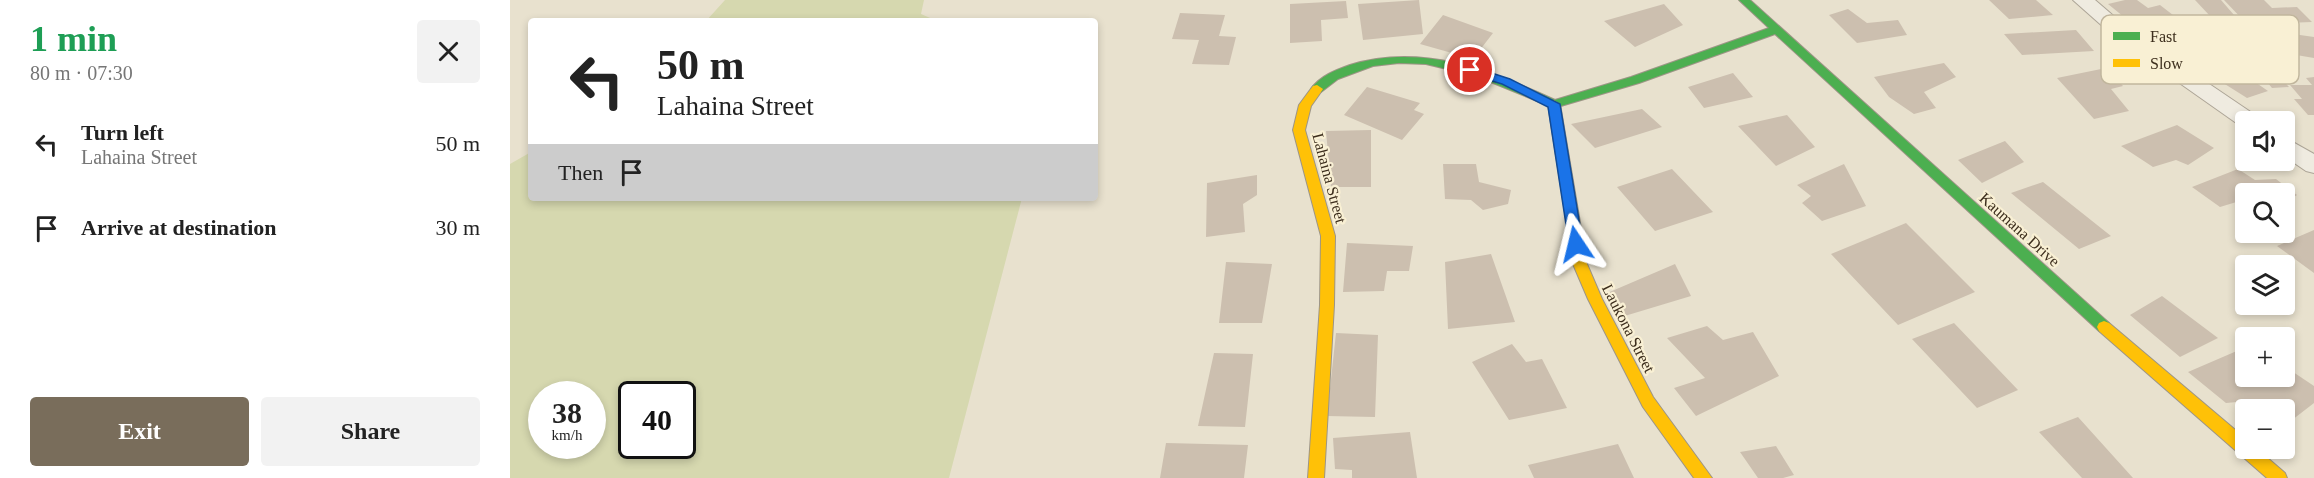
<!DOCTYPE html>
<meta charset="utf-8">
<style>
body{margin:0;font-family:Georgia,serif;background:#f2f2f2;color:#222;height:100vh;display:flex;flex-direction:column;font-size:22px;white-space:nowrap}
*{box-sizing:border-box;margin:0}
p{font-size:20px;color:#767676}
.icon{flex:none;width:33px;height:33px;fill:none;stroke:currentColor;stroke-width:2;stroke-linecap:round;stroke-linejoin:round}
.map{position:relative;flex:1;overflow:hidden}
.side{display:flex;flex-direction:column;background:#fff;width:510px}
.side>*{flex:none}
.banner{position:absolute;left:18px;top:18px;width:570px;height:183px;border-radius:6px;box-shadow:0 3px 9px #0003;background:#fff;color:#222;overflow:hidden}
.controls{position:absolute;left:1725px;top:111px;display:grid;gap:12px}
.controls a{display:grid;place-items:center;width:60px;height:60px;border-radius:6px;background:#fff;box-shadow:0 3px 9px #0003;font-size:30px}
.speed{position:absolute;left:18px;top:381px;display:flex;gap:12px;font-size:30px;font-weight:700;text-align:center}
.speed>*{display:grid;place-content:center;width:78px;height:78px;border-radius:50%;background:#fff;box-shadow:0 3px 9px #0003;line-height:1}
.speed small{font-size:15px;font-weight:400}
.speed .limit{border:3px solid #111;border-radius:9px;background:#fff;color:#111}
.pin{position:absolute;display:grid;place-items:center;width:51px;height:51px;color:#fff;margin:-26px;border:3px solid #fff;border-radius:50%;box-shadow:0 2px 6px #0007}
.me{position:absolute;width:66px;margin:-33px;rotate:350deg;stroke-linejoin:round;filter:drop-shadow(0 0 4px #0008)}
.turn{display:flex;align-items:center;gap:21px;height:126px;padding:0 30px;font-size:27px}
.turn .icon{width:78px;height:78px;stroke-width:2.5}
.turn b{display:block;font-size:42px;line-height:51px}
.then{display:flex;align-items:center;height:57px;padding:0 30px;background:#0003;gap:12px;font-size:22px}
.round{display:grid;place-items:center;flex:none;width:63px;height:63px;border-radius:6px;background:#f2f2f2}
.summary{display:flex;align-items:center;justify-content:space-between;height:102px;padding:0 30px}
h1{font-size:36px;font-weight:800;line-height:45px;color:#1e9e55}
.action{display:flex;gap:12px;margin-top:auto;padding:12px 30px}
.action a{flex:1;height:69px;border-radius:6px;background:#796d5b;color:#fff;font-size:24px;font-weight:800;line-height:69px;text-align:center}
.action a+a{background:#f2f2f2;color:#222}
ul{padding:0;list-style:none}
li{display:flex;align-items:center;gap:18px;height:84px;padding:0 30px}
li div{flex:1}
li b{display:block;font-size:22px}
li em{font-style:normal}
main{display:flex;flex:1;min-height:0}
.map>svg:first-child{display:block}
.green{fill:#d6d8af;fill-rule:evenodd}
.building{fill:#ccbfaf}
.lines{fill:none;stroke-linecap:round;stroke-linejoin:round}
.street-casing{stroke:#ada597;stroke-width:2}
.fast-casing{stroke:#9d9586;stroke-width:2}
.slow-casing{stroke:#9d9586;stroke-width:2}
.street{fill:#efebe0;fill-rule:evenodd}
.fast{fill:#4caf50;fill-rule:evenodd}
.slow{fill:#ffc107;fill-rule:evenodd}
.route{fill:#1a73e8;stroke:#114b97;stroke-width:1.5}
.labels{text-anchor:middle;stroke-width:4.5;stroke-linejoin:round;paint-order:stroke}
.street-label{font-size:16px;fill:#3d2e1d;stroke:#f9f0d4}
.key{fill:#f9f0d4;stroke:#c1b69d;stroke-width:1.5}
.key-label{font-size:16px;fill:#3d2e1d}
</style>
<main>
<section class="side">
<div class="summary"><div><h1>1 min</h1><p>80 m · 07:30</p></div><a class="round"><svg class="icon" aria-label="close" viewBox="0 0 24 24"><path d="M6 6l12 12M18 6L6 18"/></svg></a></div>
<ul>
<li><svg class="icon" aria-label="left" viewBox="0 0 24 24"><path d="M17 20v-9H6M10 6l-5 5 5 5"/></svg><div><b>Turn left</b><p>Lahaina Street</p></div><em>50 m</em></li>
<li><svg class="icon" aria-label="arrive" viewBox="0 0 24 24"><path d="M6 21V4h12l-3 4 3 4H6"/></svg><div><b>Arrive at destination</b></div><em>30 m</em></li>
</ul>
<div class="action"><a>Exit</a><a>Share</a></div>
</section>
<div class="map">
<svg width="1804" height="478" viewBox="0 0 1804 478">
<rect width="100%" height="100%" fill="#e8e1ce"/>
<!-- green -->
<path class="green" d="M215,0h199l-3,14 16,7h-231z
M21,152v46h491l-73,280h-439v-314zM32,394h50v52h-50zM122,394h50v52h-50z"/>
<!-- building -->
<path class="building" d="M909,0l4,34 -60,6 -5,-36z
M1479,0h47l17,15 -44,4z
M1615,0h12l11,8 12,-3 35,27 -25,6 -15,-12 -15,4 -32,-26z
M1685,0h26l13,15 -24,1z
M1714,0h40l8,8 25,-1 15,15 -49,2 -4,-3h-15z
M836,1l2,17 -27,2 1,21 -32,2v-39z
M1154,4l19,21 -48,22 -31,-26z
M1338,9l19,14 31,-3 9,15 -50,8 -28,-28z
M670,13l45,2 -6,21 17,1 -7,28 -37,-1 7,-24 -27,-1z
M933,15l50,18 -20,26 -53,-15z
M1749,29l55,8v21l-46,-8z
M1566,30l18,21 -72,4 -18,-21z
M1710,46l29,23 -7,4 26,18 -21,7 -46,-29 12,-2 -22,-13z
M1434,63l12,14 -32,15 12,16 -22,6 -25,-17 -15,-20z
M1596,68l17,18 -12,3 18,22 -35,8 -37,-41z
M1223,73l20,24 -49,11 -16,-21z
M1753,77h17l9,10 -17,1z
M1804,77v38h-6l-14,-16h8l-12,-14h22l-6,-7z
M857,87l53,16 -6,7 10,4 -22,26 -58,-25z
M1132,109l20,18 -67,21 -24,-24z
M1277,115l28,32 -39,19 -38,-40z
M1667,125l37,23 -26,17 -12,-5 -23,7 -32,-21z
M861,130v57h-40l-5,-56z
M1495,141l19,21 -42,21 -24,-23z
M933,164h33l3,18 32,8 -3,14 -25,6 -12,-10 -26,-1z
M1334,164l22,42 -44,15 -20,-18 9,-7 -14,-11z
M1162,169l41,43 -58,19 -38,-44z
M1728,169l17,11 21,-1 21,16 -13,9v-10h-38v8l-3,-2 -23,7 -28,-20z
M747,175v20l-14,9 2,28 -39,5 1,-54z
M1533,182l68,54 -32,13 -68,-56z
M1396,223l69,69 -77,33 -67,-71z
M1804,230v43l-37,-27z
M837,243l66,3 -4,25h-22l-3,20 -41,1z
M981,254l24,68 -67,7 -3,-67z
M716,262l46,2 -10,59h-43z
M1165,264l16,32 -73,22 -13,-24z
M1652,296l56,42 -38,19 -50,-42z
M1444,323l64,67 -41,18 -65,-69z
M1197,326l16,14 30,-8 26,44 -83,40 -22,-28 31,-10 -38,-40z
M826,333l42,2 -3,82 -48,-1z
M1002,344l14,18 16,-3 25,49 -58,12 -37,-58z
M1736,347v29h38v-10l30,20v17l-22,17 -8,-5v-5h-10l-15,-10 -33,3 -38,-31z
M704,353l39,1 -8,73 -47,-1z
M1568,417l55,61h-51l-43,-46z
M900,432l7,46h-65v-8l-17,-1 -2,-31z
M656,443l82,2 -4,33h-84z
M1108,444l16,34h-100l-6,-13z
M1266,446l18,29 -11,3h-25l-18,-26z"/>
<g class="lines">
<defs>
<path id="street" d="M1563,0h22l36,31 127,86 3,5h-15v6l-4,-1 -125,-88z
M1774,137l30,17v19l-8,-2 -22,-15z"/>
<path id="fast" d="M1229,0h11l359,323 2,4 -2,4 -5,2 -5,-2 -324,-297 -136,49 -85,25 -78,-32 -50,-12 -27,-1 -26,3 -35,13 -17,13h-8l-2,-3c9,-13 25,-19 39,-24 71,-22 140,5 205,35l76,-23 138,-49z"/>
<path id="slow" d="M807,85l6,4 -12,17 -6,24 30,106 -1,69 -10,173h-16l12,-173 1,-69 -28,-106 6,-25 14,-19z
M1044,100l6,4 27,160 15,35 51,98 59,81h-18l-51,-71 -55,-108 -15,-35 -25,-160z
M1594,321l5,2 137,116v9h10l29,25 2,5h-20l-168,-147 -2,-4 2,-4z"/>
</defs>
<!-- street casing -->
<use href="#street" class="street-casing"/>
<!-- fast casing -->
<use href="#fast" class="fast-casing"/>
<!-- slow casing -->
<use href="#slow" class="slow-casing"/>
<!-- street -->
<use href="#street" class="street"/>
<!-- fast -->
<use href="#fast" class="fast"/>
<!-- slow -->
<use href="#slow" class="slow"/>
</g>
<!-- route -->
<path class="route" d="M960,66l40,13 50,25 23,140 -2,3h-10l-2,-3 -21,-137 -46,-23 -36,-11v-6z"/>
<g class="labels">
<!-- street labels -->
<g class="street-label">
<text transform="translate(820 178) rotate(75)" y="6">Lahaina Street</text>
<text transform="translate(1510 229) rotate(42)" y="6">Kaumana Drive</text>
<text transform="translate(1119 328) rotate(63)" y="6">Laukona Street</text>
</g>
</g>
<!-- legend -->
<rect x="1591" y="15" width="198" height="69" rx="9" class="key"/>
<rect x="1603" y="32" width="27" height="8" fill="#4caf50"/>
<rect x="1603" y="59" width="27" height="8" fill="#ffc107"/>
<g class="key-label">
<text x="1640" y="42">Fast</text>
<text x="1640" y="69">Slow</text>
</g>
</svg>
<div class="controls">
<a><svg class="icon" aria-label="sound" viewBox="0 0 24 24"><path d="M4 9h4l5-4v14l-5-4H4zM17 9q2 3 0 6"/></svg></a>
<a><svg class="icon" aria-label="search" viewBox="0 0 24 24"><circle cx="10" cy="10" r="6"/><path d="M15 15l6 6"/></svg></a>
<a><svg class="icon" aria-label="layers" viewBox="0 0 24 24"><path d="M12 4l9 5-9 5-9-5zM3 14l9 5 9-5"/></svg></a>
<a>+</a>
<a>−</a>
</div>
<div class="speed"><div>38<small>km/h</small></div><div class="limit">40</div></div>
<div class="pin" style="left:960px;top:70px;background:#d93025"><svg class="icon" aria-label="arrive" viewBox="0 0 24 24"><path d="M6 21V4h12l-3 4 3 4H6"/></svg></div>
<svg class="me" style="left:1066px;top:244px" viewBox="-20 -20 40 40"><path d="M0-17L14 15 0 8-14 15z" fill="#1a73e8" stroke="#fff" stroke-width="4"/></svg>
<div class="banner">
<div class="turn"><svg class="icon" aria-label="left" viewBox="0 0 24 24"><path d="M17 20v-9H6M10 6l-5 5 5 5"/></svg><div><b>50 m</b>Lahaina Street</div></div>
<div class="then">Then<svg class="icon" aria-label="arrive" viewBox="0 0 24 24"><path d="M6 21V4h12l-3 4 3 4H6"/></svg></div>
</div>
</div>
</main>
